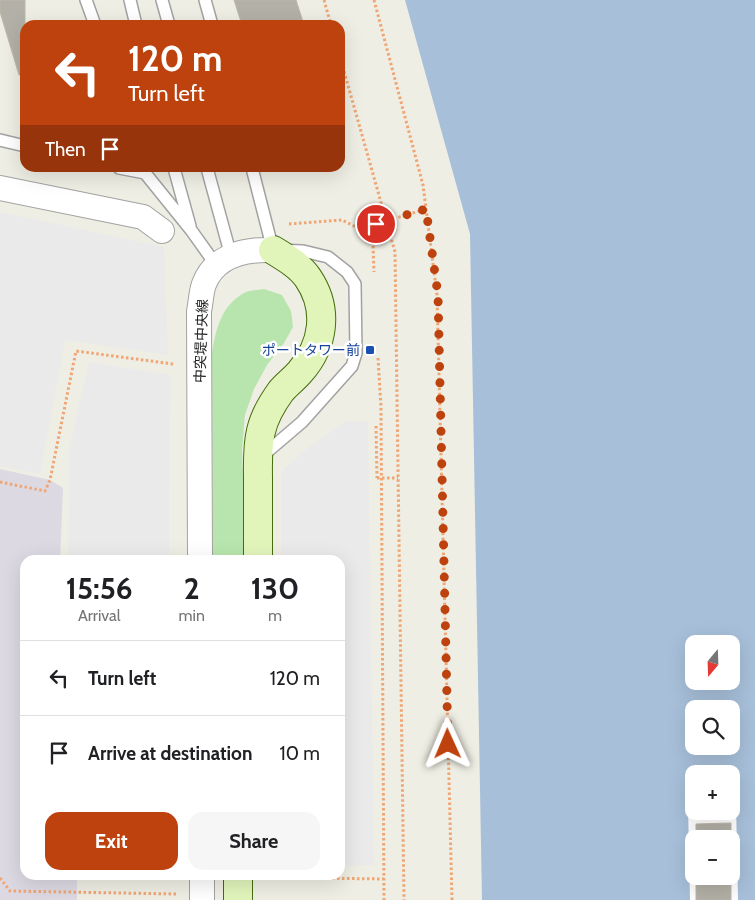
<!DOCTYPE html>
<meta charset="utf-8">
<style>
body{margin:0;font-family:Cabin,"Noto Sans JP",sans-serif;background:#f6f6f6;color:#202124;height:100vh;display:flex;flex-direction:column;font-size:19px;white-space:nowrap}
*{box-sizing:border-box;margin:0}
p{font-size:16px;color:#757577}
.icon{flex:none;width:28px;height:28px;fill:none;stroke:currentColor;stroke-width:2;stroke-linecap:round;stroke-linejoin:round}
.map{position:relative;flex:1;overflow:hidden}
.sheet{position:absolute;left:20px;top:555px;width:325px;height:325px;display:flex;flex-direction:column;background:#fff;border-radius:15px;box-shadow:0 5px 20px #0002}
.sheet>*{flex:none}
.banner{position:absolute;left:20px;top:20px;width:325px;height:152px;border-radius:15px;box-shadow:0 5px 20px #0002;background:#bd420e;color:#fff;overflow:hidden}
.needle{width:32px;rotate:199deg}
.buttons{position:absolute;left:685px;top:635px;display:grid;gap:10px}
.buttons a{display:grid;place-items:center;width:55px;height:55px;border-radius:10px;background:#fff;box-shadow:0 5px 20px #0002;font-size:25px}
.pin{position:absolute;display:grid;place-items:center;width:42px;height:42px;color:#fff;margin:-21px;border:2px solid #fff;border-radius:50%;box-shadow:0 1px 5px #0007}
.me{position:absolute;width:55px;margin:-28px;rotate:359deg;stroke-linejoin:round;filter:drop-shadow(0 0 4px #0008)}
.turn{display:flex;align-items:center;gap:18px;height:105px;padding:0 25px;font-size:22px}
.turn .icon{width:65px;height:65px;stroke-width:2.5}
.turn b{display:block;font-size:35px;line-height:42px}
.then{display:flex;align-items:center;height:48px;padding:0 25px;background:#0003;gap:10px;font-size:19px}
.eta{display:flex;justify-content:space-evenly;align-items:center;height:85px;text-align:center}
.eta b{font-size:30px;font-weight:800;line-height:35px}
.primary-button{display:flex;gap:10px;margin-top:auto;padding:10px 25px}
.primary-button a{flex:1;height:58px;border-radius:15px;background:#bd420e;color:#fff;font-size:20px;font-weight:800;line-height:58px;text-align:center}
.primary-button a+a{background:#f6f6f6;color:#202124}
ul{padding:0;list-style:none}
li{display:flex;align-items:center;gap:15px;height:75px;padding:0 25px;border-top:1px solid #e0e0e0}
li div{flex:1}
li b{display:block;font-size:19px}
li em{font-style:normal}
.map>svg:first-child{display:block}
.grass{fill:#b8e5ad}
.parking{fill:#eaeaea}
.plaza{fill:#dcd9e3}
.water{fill:#a7bfd9;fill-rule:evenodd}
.pier{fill:#fff;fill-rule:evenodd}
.building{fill:#b3b0a7;stroke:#beb8a8}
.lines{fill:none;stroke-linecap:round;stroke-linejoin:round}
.lane-casing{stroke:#a2a2a2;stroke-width:14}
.street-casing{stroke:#a2a2a2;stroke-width:26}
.secondary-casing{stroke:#456d0c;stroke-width:30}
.path{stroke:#f0a573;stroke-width:3;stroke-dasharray:2.5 2.5;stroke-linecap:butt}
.lane{stroke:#fff;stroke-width:11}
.street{stroke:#fff;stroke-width:24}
.secondary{stroke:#e1f5bb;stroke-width:28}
.path-bridge{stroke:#f0a573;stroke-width:3;stroke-dasharray:2.5 2.5;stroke-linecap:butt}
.route{stroke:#bd420e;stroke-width:9;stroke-dasharray:0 16.2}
.transit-dot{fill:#1a4fb4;stroke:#fff;stroke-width:2}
.labels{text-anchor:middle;stroke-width:5;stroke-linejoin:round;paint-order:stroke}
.street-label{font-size:14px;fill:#1e1e1e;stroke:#fff}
.transit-label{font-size:14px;fill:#164399;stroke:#fff;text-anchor:end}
</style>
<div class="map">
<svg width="755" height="900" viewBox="0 0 755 900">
<rect width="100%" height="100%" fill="#eeeee4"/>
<!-- grass -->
<path class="grass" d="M264,289l18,6 9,16 2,16 -9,16 -17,22 -13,24 -9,26 -3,35 4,110h-33l-1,-207c4,-24 9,-47 32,-60 6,-3 14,-3 20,-4z"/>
<!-- parking -->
<path class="parking" d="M0,212l164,35 4,108 -103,-15 -25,134 -40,-8z
M89,362l81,13 -1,185h-101l2,-114z
M345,421l23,1 6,443 -34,1v-306h-59v-88l19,-18z"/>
<!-- plaza -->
<path class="plaza" d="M0,469l50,11 13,8 -3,72h-35v315h52v25h-77z"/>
<!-- water -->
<path class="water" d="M405,0h350v900h-273l-12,-666zM694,644h37v37h-37zM694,709h37v37h-37zM694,774h37v37h-37zM694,839h37v37h-37z"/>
<!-- pier -->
<path class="pier" d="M731,804h5l2,96h-48l-2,-95h6v6h37zM694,839h37v37h-37z"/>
<!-- building -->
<path class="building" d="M0,0h25v74l-6,1 -19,-63z
M234,0h62l8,25h-62z
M731,823v16h-35v-15z
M696,876h35v24h-35z"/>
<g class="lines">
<defs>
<path id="lane" d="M86,0l9,25
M130,0l6,25
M162,0l7,25
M205,0l7,25
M0,140l25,6
M119,168l26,5
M143,168l2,5 46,57 25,35
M174,168l16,58
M207,168l24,88
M252,168l21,82 30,1 25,6 19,15 8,12 1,69 -4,13 -50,56 -41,35"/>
<path id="street" d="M0,188l143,29 19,14
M200,560l-1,-249c2,-9 2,-19 5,-27 11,-29 42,-35 69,-34
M202,875v25"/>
<path id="secondary" d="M258,560c0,-27 0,-53 0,-80 0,-15 -1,-33 3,-49 3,-13 12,-29 20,-40 6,-7 13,-12 19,-19 24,-27 29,-63 8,-94 -8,-12 -22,-20 -35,-28
M238,875v25"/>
</defs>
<!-- lane casing -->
<use href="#lane" class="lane-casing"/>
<!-- street casing -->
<use href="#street" class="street-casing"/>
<!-- secondary casing -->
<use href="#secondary" class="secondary-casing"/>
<!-- path -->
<path class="path" d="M324,0l7,25
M374,0l49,185 14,110 15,605
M289,224l53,-4 18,9 13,15 1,28
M360,229l66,-20
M378,358l3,49 3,493
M376,426l1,52
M0,482l45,9 5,-11 26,-129 97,13
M310,875v3l74,1
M0,878l10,13 166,3"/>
<!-- lane -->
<use href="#lane" class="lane"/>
<!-- street -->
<use href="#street" class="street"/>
<!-- secondary -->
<use href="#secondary" class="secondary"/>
<!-- path-bridge -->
<path class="path-bridge" d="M340,57l55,195 9,648
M377,478h21"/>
</g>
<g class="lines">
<!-- route -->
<path class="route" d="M376,224l50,-15 12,86 10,449"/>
</g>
<!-- markers -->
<rect class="transit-dot" x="365" y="345" width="10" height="10" rx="2.5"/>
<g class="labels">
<!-- street labels -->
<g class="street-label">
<text transform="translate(201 341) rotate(-88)" y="5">中突堤中央線</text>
</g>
<!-- transit labels -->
<g class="transit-label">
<text x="360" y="355">ポートタワー前</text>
</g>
</g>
</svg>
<div class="buttons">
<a><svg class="needle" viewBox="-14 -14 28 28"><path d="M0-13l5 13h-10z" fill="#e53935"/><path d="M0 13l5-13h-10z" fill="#757577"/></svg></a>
<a><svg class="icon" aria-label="search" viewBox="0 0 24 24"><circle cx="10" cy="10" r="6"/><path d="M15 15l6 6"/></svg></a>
<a>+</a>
<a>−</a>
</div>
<div class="pin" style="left:376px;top:224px;background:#d93025"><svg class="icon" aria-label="arrive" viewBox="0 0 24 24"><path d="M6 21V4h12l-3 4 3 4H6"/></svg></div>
<svg class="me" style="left:448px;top:744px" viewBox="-20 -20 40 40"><path d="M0-17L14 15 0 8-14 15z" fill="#bd420e" stroke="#fff" stroke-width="4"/></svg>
<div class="banner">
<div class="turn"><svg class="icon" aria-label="left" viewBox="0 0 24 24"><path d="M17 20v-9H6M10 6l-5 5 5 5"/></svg><div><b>120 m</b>Turn left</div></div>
<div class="then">Then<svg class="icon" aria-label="arrive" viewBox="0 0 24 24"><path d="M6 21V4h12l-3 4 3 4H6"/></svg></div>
</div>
<section class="sheet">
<div class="eta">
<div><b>15:56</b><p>Arrival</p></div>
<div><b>2</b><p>min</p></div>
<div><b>130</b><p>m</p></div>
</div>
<ul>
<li><svg class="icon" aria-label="left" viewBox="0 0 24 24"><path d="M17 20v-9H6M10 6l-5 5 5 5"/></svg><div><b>Turn left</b></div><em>120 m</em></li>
<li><svg class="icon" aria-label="arrive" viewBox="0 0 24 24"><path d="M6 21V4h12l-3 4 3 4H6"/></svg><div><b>Arrive at destination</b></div><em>10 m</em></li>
</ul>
<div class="primary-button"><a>Exit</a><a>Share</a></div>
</section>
</div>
